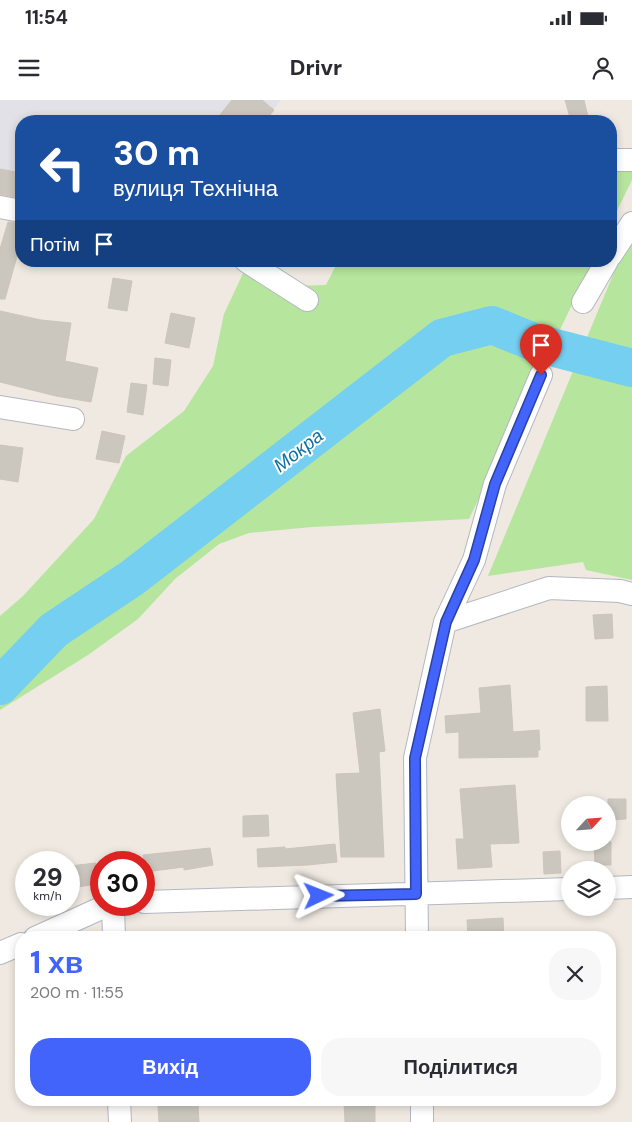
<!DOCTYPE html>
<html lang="uk">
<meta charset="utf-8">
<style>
body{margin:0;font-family:"DM Sans",sans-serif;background:#f7f7f7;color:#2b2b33;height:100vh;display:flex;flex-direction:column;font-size:19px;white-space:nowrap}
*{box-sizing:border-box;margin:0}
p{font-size:16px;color:#7c7c81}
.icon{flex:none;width:28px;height:28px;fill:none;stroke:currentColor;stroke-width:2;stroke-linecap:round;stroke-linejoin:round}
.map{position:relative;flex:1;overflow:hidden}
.side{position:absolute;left:15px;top:831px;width:601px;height:175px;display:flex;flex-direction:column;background:#fff;border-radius:20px;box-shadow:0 2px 8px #0003}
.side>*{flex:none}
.top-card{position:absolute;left:15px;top:15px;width:602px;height:152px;border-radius:20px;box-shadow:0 2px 8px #0003;background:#1a4fa0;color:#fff;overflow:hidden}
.needle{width:32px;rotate:64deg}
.tools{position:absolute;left:561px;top:696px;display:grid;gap:10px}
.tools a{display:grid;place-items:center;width:55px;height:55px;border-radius:50%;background:#fff;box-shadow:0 2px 8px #0003;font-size:25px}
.speed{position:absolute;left:15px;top:751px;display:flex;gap:10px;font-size:25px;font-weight:700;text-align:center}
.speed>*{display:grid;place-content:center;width:65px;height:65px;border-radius:50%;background:#fff;box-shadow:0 2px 8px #0003;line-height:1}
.speed small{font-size:12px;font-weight:400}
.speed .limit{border:8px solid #d22;background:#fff;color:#111}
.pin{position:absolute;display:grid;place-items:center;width:42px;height:42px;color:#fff;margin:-51px -21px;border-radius:50% 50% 50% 0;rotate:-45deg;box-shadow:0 0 5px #0007}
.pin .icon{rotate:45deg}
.me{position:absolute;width:55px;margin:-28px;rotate:88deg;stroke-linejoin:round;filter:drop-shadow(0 0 4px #0008)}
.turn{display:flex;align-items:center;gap:18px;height:105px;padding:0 15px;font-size:22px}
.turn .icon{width:65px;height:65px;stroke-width:2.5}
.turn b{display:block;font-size:35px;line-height:42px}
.then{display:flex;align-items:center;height:48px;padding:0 15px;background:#0003;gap:10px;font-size:19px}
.round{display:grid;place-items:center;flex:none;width:52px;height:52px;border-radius:20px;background:#f7f7f7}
.head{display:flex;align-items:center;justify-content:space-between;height:85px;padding:0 15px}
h1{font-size:30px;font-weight:800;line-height:38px;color:#4264fb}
.button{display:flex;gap:10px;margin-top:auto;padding:10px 15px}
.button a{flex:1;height:58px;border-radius:20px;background:#4264fb;color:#fff;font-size:20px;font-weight:800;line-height:58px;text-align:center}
.button a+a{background:#f7f7f7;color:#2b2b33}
.status{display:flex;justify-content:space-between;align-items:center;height:35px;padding:0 25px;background:#fff;direction:ltr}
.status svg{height:14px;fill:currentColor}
header{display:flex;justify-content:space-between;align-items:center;height:65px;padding:0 15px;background:#fff;font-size:22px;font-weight:800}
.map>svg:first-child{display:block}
.industrial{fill:#e3e1e8}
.green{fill:#b6e59e}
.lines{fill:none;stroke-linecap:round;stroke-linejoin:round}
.river{stroke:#75cff0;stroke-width:38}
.building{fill:#cbc7bf;stroke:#cbc5ba}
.minor-casing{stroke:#b4b7c1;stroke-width:24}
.minor{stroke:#fff;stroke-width:22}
.route-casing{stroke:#2b41a3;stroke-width:12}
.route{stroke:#4264fb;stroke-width:9}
.labels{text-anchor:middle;stroke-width:4;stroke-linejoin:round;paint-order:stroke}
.water-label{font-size:19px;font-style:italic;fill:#0d6fa3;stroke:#fff}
</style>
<div class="status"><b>11:54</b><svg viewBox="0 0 49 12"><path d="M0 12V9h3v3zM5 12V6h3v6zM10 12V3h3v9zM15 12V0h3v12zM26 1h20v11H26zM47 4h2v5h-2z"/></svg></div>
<header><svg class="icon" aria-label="menu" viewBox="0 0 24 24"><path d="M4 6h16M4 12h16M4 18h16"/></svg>Drivr<svg class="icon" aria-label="person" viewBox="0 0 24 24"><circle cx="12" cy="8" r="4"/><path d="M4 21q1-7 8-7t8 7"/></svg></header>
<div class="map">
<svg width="632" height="1022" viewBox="0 0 632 1022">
<rect width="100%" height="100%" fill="#efe9e1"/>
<!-- industrial -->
<path class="industrial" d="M0,0h281l-16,21h-244v84l-21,-4z"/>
<!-- green -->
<path class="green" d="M632,64v16l-21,43v-58z
M632,129v351l-46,-10 -3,-8 -95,14z
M338,161h255l-124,258 -157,8 -63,6 -30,11 -44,35 -37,40 -50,36 -88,55v-94l23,-20 71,-77 32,-63 58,-45 29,-45 11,-52 22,-47 50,19 30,-1z"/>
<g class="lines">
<!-- river -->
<path class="river" d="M0,586l54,-56 78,-52 310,-240 50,-13 44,18 96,25"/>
</g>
<!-- building -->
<path class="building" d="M232,0h30l12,10 -9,11h-50z
M565,0h19l5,21h-18z
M0,69l21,4v25l-21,-4z
M8,122l13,2v18l-16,57h-5v-50z
M113,178l19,3 -5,30 -19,-3z
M0,211l41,9 30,3 -6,38 33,7 -7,34 -35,-6 -56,-14z
M171,213l24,5 -6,30 -24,-5z
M155,258l16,2 -3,26 -15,-2z
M131,283l16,2 -4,30 -16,-3z
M102,331l23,5 -6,27 -23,-4z
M0,345l23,3 -5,34 -18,-3z
M612,514l1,24 -18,1 -2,-24z
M510,585l3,47 26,-2 1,20h-2v7l-79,1v-26l-13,1 -1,-17 36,-3 -2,-25z
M607,586l1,35h-22v-34z
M380,609l5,42 -6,1 5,105h-43l-5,-83 24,-1 -7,-60z
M515,685l4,58 -29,1 2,23 -34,2 -2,-30h8l-4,-50z
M608,699h18v20l-18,1z
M268,715l1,21 -26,1v-21z
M594,742h17v23h-16z
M335,744l2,18 -29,3 -50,2 -1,-18 28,-2v2z
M210,748l3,17 -29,5v-3l-39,5 -2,-17z
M560,751l1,22 -17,1 -1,-22z
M96,763l3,21 -30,4v-22z
M503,818l1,20h-36l-1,-18z
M375,1001v21h-30l-1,-20z
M198,1004l1,18h-40l-1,-16z"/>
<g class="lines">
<defs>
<path id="minor" d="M611,60h21
M0,107l21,4
M611,155l21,-32
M246,161l61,39
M583,202l24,-41
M0,307l73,12
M445,522l104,-34 71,3 12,3
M608,788l24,-1
M144,802l426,-13
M113,805l1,33
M35,838l73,-33
M417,838l-2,-180 30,-136 29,-62 21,-76 46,-109
M0,853l21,-9
M119,1000l1,22
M422,1000v22"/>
</defs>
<!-- minor casing -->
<use href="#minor" class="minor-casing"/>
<!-- minor -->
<use href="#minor" class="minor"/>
</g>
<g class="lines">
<defs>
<path id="route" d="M319,796l97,-2 -1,-136 31,-136 28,-62 21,-76 46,-109"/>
</defs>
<!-- route casing -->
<use href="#route" class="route-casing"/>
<!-- route -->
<use href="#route" class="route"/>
</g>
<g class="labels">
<!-- water labels -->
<g class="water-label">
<text transform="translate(298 350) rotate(-38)" y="7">Мокра</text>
</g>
</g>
</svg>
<div class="tools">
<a><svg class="needle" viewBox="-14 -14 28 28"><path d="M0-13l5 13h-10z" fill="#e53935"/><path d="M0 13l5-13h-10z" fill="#7c7c81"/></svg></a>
<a><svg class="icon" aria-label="layers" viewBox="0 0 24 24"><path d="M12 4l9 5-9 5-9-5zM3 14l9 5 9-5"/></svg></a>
</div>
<div class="speed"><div>29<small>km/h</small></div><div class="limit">30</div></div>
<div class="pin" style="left:541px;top:275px;background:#d93025"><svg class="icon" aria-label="arrive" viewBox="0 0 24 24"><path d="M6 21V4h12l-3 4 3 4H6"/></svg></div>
<svg class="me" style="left:319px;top:796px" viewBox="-20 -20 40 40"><path d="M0-17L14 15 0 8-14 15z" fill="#4264fb" stroke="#fff" stroke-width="4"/></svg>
<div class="top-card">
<div class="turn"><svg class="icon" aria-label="left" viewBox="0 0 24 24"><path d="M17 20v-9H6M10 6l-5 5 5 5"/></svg><div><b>30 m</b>вулиця Технічна</div></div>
<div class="then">Потім<svg class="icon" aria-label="arrive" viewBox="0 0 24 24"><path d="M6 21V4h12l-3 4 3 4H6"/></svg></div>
</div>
<section class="side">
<div class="head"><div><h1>1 хв</h1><p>200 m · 11:55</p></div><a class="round"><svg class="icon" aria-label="close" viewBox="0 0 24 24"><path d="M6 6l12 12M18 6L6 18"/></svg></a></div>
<div class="button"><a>Вихід</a><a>Поділитися</a></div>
</section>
</div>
